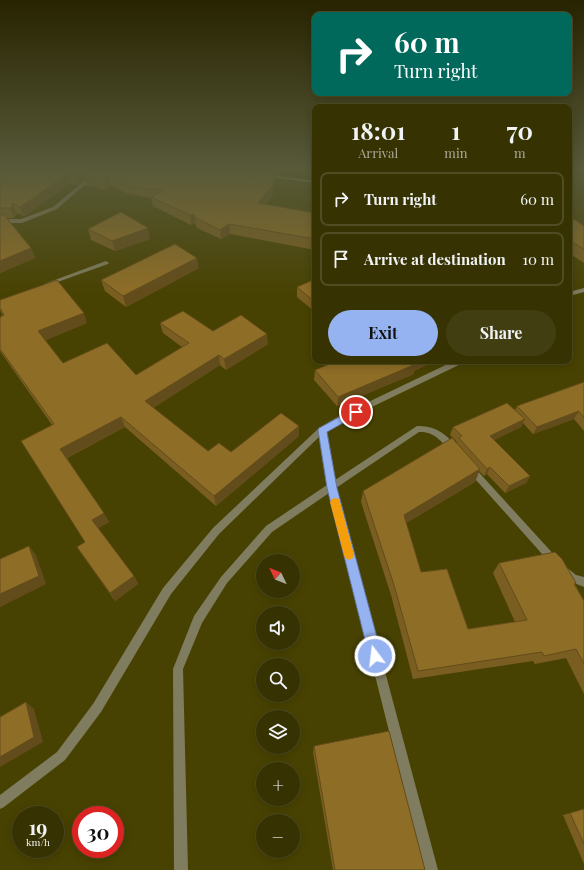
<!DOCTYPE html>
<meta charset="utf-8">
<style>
body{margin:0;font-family:"Playfair Display",serif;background:#413e11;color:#f1f3f6;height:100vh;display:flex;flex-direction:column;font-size:15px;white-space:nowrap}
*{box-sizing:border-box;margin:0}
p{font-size:13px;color:#aa9}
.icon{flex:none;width:22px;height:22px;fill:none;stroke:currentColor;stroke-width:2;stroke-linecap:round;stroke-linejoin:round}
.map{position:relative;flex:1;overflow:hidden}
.drawer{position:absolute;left:312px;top:104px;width:260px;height:260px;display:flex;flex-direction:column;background:#363202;border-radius:8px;box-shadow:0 2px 10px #0003,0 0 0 1px #504d24}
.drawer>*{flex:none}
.banner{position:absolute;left:312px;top:12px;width:260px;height:84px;border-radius:8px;box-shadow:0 2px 10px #0003,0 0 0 1px #504d24;background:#00695c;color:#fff;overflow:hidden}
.needle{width:26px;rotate:313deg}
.buttons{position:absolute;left:256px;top:554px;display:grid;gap:8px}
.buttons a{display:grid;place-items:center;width:44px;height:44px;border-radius:50%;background:#363202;box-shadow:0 2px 10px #0003,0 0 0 1px #504d24;font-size:20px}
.speed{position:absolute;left:12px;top:806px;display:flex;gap:8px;font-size:20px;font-weight:700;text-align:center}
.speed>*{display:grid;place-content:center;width:52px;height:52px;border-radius:50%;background:#363202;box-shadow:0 2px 10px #0003,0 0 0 1px #504d24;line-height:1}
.speed small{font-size:10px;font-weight:400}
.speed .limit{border:6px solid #d22;background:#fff;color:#111}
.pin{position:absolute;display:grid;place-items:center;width:34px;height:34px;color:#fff;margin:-17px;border:2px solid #fff;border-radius:50%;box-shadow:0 1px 4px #0007}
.me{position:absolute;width:44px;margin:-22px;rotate:345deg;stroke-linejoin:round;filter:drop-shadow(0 0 3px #0008)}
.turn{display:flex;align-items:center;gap:14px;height:84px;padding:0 16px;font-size:18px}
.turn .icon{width:52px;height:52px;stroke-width:2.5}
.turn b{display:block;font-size:28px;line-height:34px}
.eta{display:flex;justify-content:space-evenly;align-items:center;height:68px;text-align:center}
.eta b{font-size:24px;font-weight:700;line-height:28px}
.button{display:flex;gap:8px;margin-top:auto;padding:8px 16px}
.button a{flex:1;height:46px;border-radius:24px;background:#95b2f1;color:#111;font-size:16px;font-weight:700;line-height:46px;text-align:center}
.button a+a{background:#413e11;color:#f1f3f6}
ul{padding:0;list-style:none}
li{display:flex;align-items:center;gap:12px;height:54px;margin:0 8px 6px;padding:0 8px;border:2px solid #504d24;border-radius:8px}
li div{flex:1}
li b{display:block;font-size:15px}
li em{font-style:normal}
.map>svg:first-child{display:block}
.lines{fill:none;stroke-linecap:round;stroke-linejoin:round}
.street{fill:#7f7c5f;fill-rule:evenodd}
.secondary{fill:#a29d6e;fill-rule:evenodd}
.wall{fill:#7a5e21}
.shaded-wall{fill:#634c1b}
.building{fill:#8e6d26;stroke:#634c1b}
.route{fill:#95b2f1;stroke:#61749d}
.slow{fill:#f59e0b}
</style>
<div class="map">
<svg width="584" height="870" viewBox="0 0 584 870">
<rect width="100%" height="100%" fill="#484202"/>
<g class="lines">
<!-- street -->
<path class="street" d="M96,171h5l-44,38 -35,14h-22v-4h21l32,-12z
M106,261l3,2 -1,1 -59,21h-4l-1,-1z
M584,288v4l-15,4v-4z
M454,361h10l-1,2 -116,56 -21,12 9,49 82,-54c18,-1 32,9 41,24l-1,2h-6c-9,-10 -17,-21 -32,-20l-83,56 102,382h-14l-95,-377 -57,39 -45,51 -25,40 -19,46 5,201h-14l-1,-201 21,-53 27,-39 45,-51 61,-41 -8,-48 -100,97 -48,60 -70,118 -36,48 -61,47 -4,2v-14l57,-43 36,-48 70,-116 50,-60 106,-100 22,-13z
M471,466l3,1 83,91 2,3 -2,3 -3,1 -3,-1 -83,-93 -1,-2 1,-2z
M566,567l10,8 8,2v10c-9,-4 -19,-6 -23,-15l2,-3z"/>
<!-- secondary -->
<path class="secondary" d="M262,174l53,7v2l-51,-7h-2z"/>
</g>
<!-- wall -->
<path class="wall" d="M0,171h276l-1,2 -2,22 -7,9 49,9v37l-85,-16 -9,5 -24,-11 -2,-5 -4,2 -38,-19 -2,-8 -23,-4 -18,-9 -3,5 -21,-4 -2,-6 -7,5 -7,-1 -44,31 -2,1 -7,-3v1l-3,4h-7l24,30 4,10 -35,15z
M569,216l15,10v37l-15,-10z
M88,229l62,10 -35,12 -24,-11z
M199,268l-73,39 -21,-16 -4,-11z
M315,279v33l-18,-15v-10z
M0,300l87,23 -42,17 18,23 73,12 46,-28 -19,-14 -3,-10 53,8 55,13 -42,26 -6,-5 -67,43 55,43 23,1 68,-16 -83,70 -91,-79 -58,31 42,64 -11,6 36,48 4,8 -23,17 -32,-45 -6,-9 8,-5 -33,-117 -52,-74v-34l3,-1 -3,-6z
M337,361h98l-21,10v3l-77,32 -23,-26 1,-10z
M584,382v49l-10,-12 -41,15 -10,-11 -2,4 -27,13 36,36 -4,7 -21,10 -18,-19 -3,2 -5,-5 -4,11 -69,41 15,49 47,57 47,-7 -22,-49 6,-10 76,21 9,17v93l-18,-36 -31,6 -2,-3 -120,18 -22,-84 -30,-93 2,-11 94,-47v-2l-7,-7 3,-8 62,-17 2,-4z
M314,746l111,124h-92l-20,-118z
M584,809v55l-21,-49z"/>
<!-- shaded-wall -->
<path class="shaded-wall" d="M79,171h15l-11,6 1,3 -7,5 -3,-10z
M275,171v7l-2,17 -15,18v-10z
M67,174l3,10 -44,31 -2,1 -4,-9z
M107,176l3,9 -3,5 -3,-9z
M13,205l4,9 -3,4 -4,-10z
M194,214l1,9 -4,2 -1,-10z
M229,224l1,10 -9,5 -1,-9z
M148,228l2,11 -35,12 -3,-10z
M31,248l4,10 -35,15v-12z
M197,258l2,10 -73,39 -3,-11z
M84,313l3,10 -45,19 -4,-11z
M267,334l1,10 -42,26 -2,-11z
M219,355l1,10 -72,46 -3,-10z
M417,361h18l-21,10v3l-77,32 1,-9z
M579,411l-5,8 -41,15 4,-7z
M121,417l4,10 -59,31 -6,-9z
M525,419l-4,8 -34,16 3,-7z
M299,426v10l-83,70 -2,-10z
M490,467l-3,7 -3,2 3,-7z
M480,469l-5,13 -75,45 4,-12z
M530,476l-4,7 -21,10 4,-7z
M104,513l5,9 -12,7 -5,-9z
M29,546l7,9 10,29 -46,23v-13z
M134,576l4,8 -23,17 -5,-8z
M26,702l8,7 9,33 -43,25v-10z"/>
<!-- building -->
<path class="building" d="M0,171h79l-5,4 -7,-1 -45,32 -2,1 -8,-4 1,2 -3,3h-10z
M89,171h186l-2,14 -15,18 57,10v26l-86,-15 -9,6 -24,-12 -2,-4 -4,1 -39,-18 11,-6 -36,-6 -19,-9 -3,5 -21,-4z
M121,212l27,16 -36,13 -24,-12z
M0,215h4l27,33 -31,13z
M569,216l15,10v23l-15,-9z
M175,244l22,14 -74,38 -22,-16z
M315,279v23l-18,-15z
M57,280l27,33 -46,18 25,32 44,-20 29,32 53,-32 -29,-20 23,-12 30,20 28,-16 26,19 -43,25 -5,-4 -74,46 63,50 11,-8 12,9 50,-39 18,13 -85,70 -93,-79 -61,32 44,64 -12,7 42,56 -24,17 -33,-46 8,-5 -64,-101 33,-17 -54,-75v-32l4,-2 -4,-7v-8z
M337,361h80l-3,1 2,2 -78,33 -23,-27z
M584,382v36l-5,-7 -42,16 -20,-21z
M507,403l18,16 -35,17 40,40 -21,10 -19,-19 -3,2 -28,-31 3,-2 -9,-9z
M452,438l28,31 -76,46 17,57 26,-3 21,60 59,-9 -28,-57 56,-11 7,7 14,24 -2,1 10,17v63l-8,-15 -32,7 -2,-4 -124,19 -24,-86 -31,-94z
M29,546l10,30 -39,18v-35z
M26,702l8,35 -34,20v-40z
M389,731l36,139h-90l-21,-124z
M584,809v35l-14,-31z"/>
<!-- sky -->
<linearGradient id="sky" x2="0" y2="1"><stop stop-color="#282401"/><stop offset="0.58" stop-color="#585a39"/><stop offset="1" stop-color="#585a39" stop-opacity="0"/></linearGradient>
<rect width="584" height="293" fill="url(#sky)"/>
<!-- route -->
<path class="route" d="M356,408l3,1 1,3 -1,2 -32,18 10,56 45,168 -2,5 -5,1 -4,-1 -2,-5 -42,-168 -9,-58 1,-2z"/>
<!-- slow -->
<path class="slow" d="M335,498l4,1 1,3 14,53 -1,3 -4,2 -4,-2 -1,-3 -14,-53 2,-3z"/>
</svg>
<div class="buttons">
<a><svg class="needle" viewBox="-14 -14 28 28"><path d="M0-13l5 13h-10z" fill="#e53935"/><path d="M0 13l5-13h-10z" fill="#aa9"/></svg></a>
<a><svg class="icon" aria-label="sound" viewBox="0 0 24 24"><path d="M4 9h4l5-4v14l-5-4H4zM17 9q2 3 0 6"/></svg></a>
<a><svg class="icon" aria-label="search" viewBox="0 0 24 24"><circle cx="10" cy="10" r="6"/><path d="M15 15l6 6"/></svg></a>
<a><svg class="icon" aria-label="layers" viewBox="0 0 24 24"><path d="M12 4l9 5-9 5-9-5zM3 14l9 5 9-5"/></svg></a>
<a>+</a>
<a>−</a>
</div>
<div class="speed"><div>19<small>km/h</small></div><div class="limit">30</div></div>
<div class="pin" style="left:356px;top:412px;background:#d93025"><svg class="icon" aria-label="arrive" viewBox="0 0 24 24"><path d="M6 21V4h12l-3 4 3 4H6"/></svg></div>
<svg class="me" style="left:375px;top:656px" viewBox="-20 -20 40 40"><circle r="17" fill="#95b2f1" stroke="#fff" stroke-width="3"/><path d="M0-11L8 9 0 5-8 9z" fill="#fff"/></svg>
<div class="banner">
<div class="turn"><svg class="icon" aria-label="right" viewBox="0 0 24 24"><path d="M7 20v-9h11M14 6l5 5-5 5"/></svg><div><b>60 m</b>Turn right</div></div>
</div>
<section class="drawer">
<div class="eta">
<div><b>18:01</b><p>Arrival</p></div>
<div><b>1</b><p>min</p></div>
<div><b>70</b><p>m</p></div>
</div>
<ul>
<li><svg class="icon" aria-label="right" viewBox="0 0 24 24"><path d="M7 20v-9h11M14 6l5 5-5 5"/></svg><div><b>Turn right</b></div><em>60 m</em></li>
<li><svg class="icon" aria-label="arrive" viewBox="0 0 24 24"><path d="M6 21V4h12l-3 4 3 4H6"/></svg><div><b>Arrive at destination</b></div><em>10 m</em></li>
</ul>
<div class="button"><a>Exit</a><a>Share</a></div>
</section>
</div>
